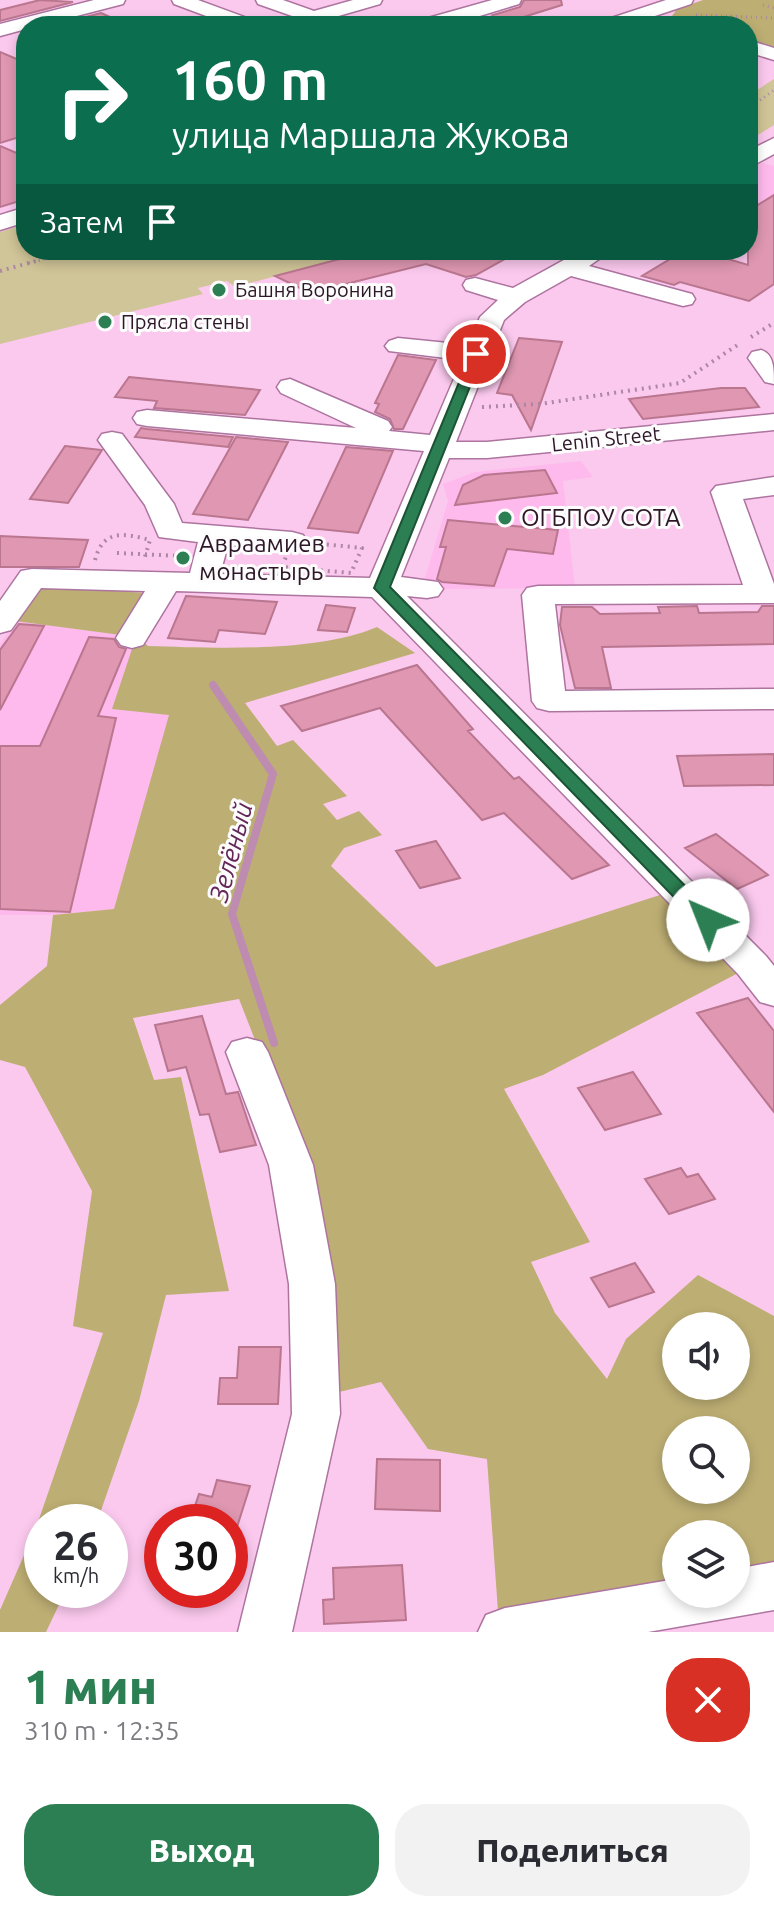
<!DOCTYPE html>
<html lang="ru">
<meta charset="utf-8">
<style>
body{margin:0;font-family:Ubuntu,sans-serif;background:#f2f2f3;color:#2b2b33;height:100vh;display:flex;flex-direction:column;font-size:30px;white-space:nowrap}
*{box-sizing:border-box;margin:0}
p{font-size:26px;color:#7c7c81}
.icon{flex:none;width:44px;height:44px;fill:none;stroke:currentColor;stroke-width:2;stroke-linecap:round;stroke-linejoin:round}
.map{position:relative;height:1632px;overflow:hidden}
.panel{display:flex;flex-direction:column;background:#fff;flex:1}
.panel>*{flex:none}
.banner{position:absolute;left:16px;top:16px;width:742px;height:244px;border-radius:32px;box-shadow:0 4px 12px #0003;background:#0b6e4f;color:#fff;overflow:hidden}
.buttons{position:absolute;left:662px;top:1312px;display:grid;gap:16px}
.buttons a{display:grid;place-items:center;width:88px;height:88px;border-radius:50%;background:#fff;box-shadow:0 4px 12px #0003;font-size:40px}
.speed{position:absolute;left:24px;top:1504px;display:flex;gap:16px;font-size:40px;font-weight:700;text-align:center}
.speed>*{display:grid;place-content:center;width:104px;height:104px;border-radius:50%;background:#fff;box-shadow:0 4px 12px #0003;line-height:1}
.speed small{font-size:20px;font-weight:400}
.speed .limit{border:12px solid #d22;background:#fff;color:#111}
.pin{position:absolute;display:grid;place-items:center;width:68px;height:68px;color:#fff;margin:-34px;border:4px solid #fff;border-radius:50%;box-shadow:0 2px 8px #0007}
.me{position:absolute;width:88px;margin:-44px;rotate:316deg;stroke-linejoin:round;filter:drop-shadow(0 0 6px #0008)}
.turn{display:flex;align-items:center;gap:28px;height:168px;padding:0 24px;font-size:36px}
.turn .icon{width:104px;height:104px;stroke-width:2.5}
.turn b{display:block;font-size:56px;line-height:68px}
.then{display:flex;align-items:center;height:76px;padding:0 24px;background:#0003;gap:16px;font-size:30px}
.round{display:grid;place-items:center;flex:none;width:84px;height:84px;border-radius:32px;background:#f2f2f3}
.overview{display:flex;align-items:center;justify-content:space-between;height:136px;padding:0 24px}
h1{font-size:48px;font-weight:800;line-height:60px;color:#2b7f52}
.action{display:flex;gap:16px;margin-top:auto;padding:16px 24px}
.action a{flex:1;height:92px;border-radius:32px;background:#2b7f52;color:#fff;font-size:32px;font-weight:800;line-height:92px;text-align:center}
.action a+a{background:#f2f2f3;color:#2b2b33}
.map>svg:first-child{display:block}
.built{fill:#febaec}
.green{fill:#d0c598}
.forest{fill:#bdae73;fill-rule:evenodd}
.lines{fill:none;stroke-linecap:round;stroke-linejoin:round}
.stream{stroke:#be8bb1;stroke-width:8}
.building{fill:#df97b2;stroke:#ba768f;stroke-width:2}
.minor-casing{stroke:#ad749f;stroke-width:3}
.path-far1{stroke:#ae86a4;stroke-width:3;stroke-dasharray:1 4;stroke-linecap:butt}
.path{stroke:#ae86a4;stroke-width:4;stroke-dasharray:2 5;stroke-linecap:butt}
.minor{fill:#fff;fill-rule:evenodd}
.route{fill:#2b7f52;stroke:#1c5335;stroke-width:2}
.poi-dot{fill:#2b7f52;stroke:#fcfcfc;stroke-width:3}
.labels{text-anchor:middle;stroke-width:6;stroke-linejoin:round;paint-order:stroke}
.far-poi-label{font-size:20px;fill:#2c1627;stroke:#fcfcfc;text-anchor:start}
.far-street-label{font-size:20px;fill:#2c1627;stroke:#fcfcfc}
.poi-label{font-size:24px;fill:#2c1627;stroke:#fcfcfc;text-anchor:start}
.water-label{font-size:26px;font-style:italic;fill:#652759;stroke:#fcfcfc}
</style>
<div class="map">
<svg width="774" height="1632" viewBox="0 0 774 1632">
<rect width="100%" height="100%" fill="#fbc9ee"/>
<!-- built -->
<path class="built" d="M756,161l18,5v92l-38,-8h12v-84z
M581,461l12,16 -30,4 12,107 -130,1 -22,-4 25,-84 -5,-17 32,-12z
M15,621l122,16 33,77 -56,195 -61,6h-53v-271z"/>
<!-- green -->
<path class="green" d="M774,79v46l-26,16v-45z
M26,224v26h347l-138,37 -8,-6 -29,7 5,6 -203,50v-112z"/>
<!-- forest -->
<path class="forest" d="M703,0h71v50l-26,-8v-16h-56l-20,-10 5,-7z
M42,585l128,10 -28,45 6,6c67,2 168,7 229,-19l38,26 -170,50 32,43 16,-6 54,56 -24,8 14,16 22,-9 23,24 -38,13 -13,18 105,101 224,-72 82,76 -199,104 -39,14 86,153 -59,20 24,51 52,66 19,-40 72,-64 76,41v253l-38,8v-43h-60v55l-177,36 -12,-166 -59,-10 -47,-67 -46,11 -78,-348 -18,-46 -106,19 21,62 27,-3 48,214 -63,4 -27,106 -42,121h-55v68h24l-20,42h-46v-22l36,-82 67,-195 -30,-7 19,-135 -67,-124 -25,-7v-55l47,-39 6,-51 61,-6 55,-194 -57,-6 24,-72 -121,-16zM676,1326h60v60h-60zM676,1430h60v60h-60z"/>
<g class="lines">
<!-- stream -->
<path class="stream" d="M213,685l60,89 -41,140 42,129"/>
</g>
<!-- building -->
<path class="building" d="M40,0l33,2 -73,19v-11z
M524,0h37l1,5 -51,16 -18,-6 27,-8z
M101,13l29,13h-80z
M0,52l26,11v72l-26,8z
M0,146l26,11v42l-26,8z
M774,195v89l-25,17 -69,-19 -6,3 -32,-9 43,-26h13l50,15v-54z
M374,250h147l-45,25 -10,2 -40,-13 -116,29 -35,-17z
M519,338l43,4 -31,88 -19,-35 -15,-2z
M398,355l38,5 -33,69h-9l-4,-10 -15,-7 4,-8 -4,-1z
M129,377l131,13 -15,25 -91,-7 3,-7 -42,-4z
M721,388h24l14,19 -116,12 -14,-20z
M141,428l6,1 86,8 -5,10 -93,-10z
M236,437l52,5 -40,78 -55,-6z
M65,446l37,4 -34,53 -38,-4z
M346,447l47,4 -35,82 -50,-5z
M545,470l12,23 -102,12 8,-20 21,-10z
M448,520l110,10 -5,24 -46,-5 -13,37 -52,-4 -5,-3 9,-32h-6z
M0,536l88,4 -9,27h-79z
M186,596l91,6 -12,32 -46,-4 -4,12 -47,-4z
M326,605l29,3 -8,24 -29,-2z
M697,606l2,7 59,-1 4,-6h12v38l-172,3 9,41h-36l-15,-63 2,-18h30l8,7 60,-1 -2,-6z
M19,624l25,2 -44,84v-60z
M89,637l25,2 5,8 7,2 -28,67 18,2 -46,194 -70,-3v-163h40z
M417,665l56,64 -5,2 46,48 5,-2 90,88 -37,14 -68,-66 -22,7 -102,-112 -78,23 -21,-25z
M774,754v31l-90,1 -7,-30z
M716,834l52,41 -31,14 -52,-41z
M436,841l24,37 -40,10 -24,-37z
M748,998l26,33v81l-77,-99z
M202,1016l24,78 12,-2 18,53 -36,7 -11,-38 -9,1 -14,-48 -18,4 -13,-46z
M633,1072l28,42 -56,16 -27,-42z
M681,1168l6,9 11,-3 17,25 -46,15 -24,-35z
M635,1263l19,29 -45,15 -18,-29z
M239,1347h42l-3,57h-60l2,-26h17z
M377,1459l63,1v51l-65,-2z
M217,1480l33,6 -13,41 -7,-2v-3l-39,-4 8,-24 13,3z
M402,1565l4,55 -82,4 -1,-24 11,-1 -1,-31z"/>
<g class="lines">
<defs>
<path id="minor" d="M94,0h31l-2,4 -85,22h-12v3l-26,7v-12z
M172,0h26l60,22 3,4h-28l-59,-22z
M256,0h27l31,11 39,-11h29l-2,4 -76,22h-30l3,-4 18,-5 -37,-13z
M492,0h29l-2,4 -72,22h-20l-1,-4 2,-4z
M666,0h27l-2,4 -66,22h-29l3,-4z
M748,40l26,8v12l-26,-8z
M774,138v16l-26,14v-17z
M26,207v15l-26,8v-15z
M582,250h30l-23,16 103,28 3,5 -3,5 -9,2 -112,-30 -46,26 -21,18 -48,122h31l287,-28v16l-287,28h-38l-48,119 37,5 5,7 -5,7 -11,2 -20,-2 359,360 8,10v40l-14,-4 -22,-28 -366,-377 -196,-6 -33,54 -11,3 -11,-3 -5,-7 29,-47 -104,-3 -30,42 -11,3v-32l21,-30 11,-2 158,4 8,-31 -39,-5 -14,-32 -47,-65 4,-6 10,-2 10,2 52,70 8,19 110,9 11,3 4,6 -4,6 -11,3 -64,-5 -8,29 150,4 54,-127 -277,-25 -10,-2 -4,-6 4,-6 10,-2 209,18 -75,-35 -4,-6 4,-6 9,-2 98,42 4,6 -3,4 41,4 32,-75 -73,-9 -4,-5 4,-5 9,-3 70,7 12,-28 18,-17 -32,-10 -3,-5 3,-5 9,-2 38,10z
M761,350c13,4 13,19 13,34l-9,-2 -17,-24 4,-6z
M774,477v18l-31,4 31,85v19l-219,1 10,87 209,-2v20l-225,2 -12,-3 -5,-7 -10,-106 5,-7 11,-2 205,-1 -32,-93 5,-6z
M247,1038l15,4 6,10 45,113 22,119 5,130 -48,218h-54l54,-218 -3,-130 -20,-119 -43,-113 6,-10z
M774,1562v48l-126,22h-170l8,-17 19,-7 171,-29v15h60v-25z"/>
</defs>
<!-- minor casing -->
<use href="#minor" class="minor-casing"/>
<!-- path-far1 -->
<path class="path-far1" d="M763,5l11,3
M696,15l78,3
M748,109l26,-19
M29,263l49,-13"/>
<!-- path -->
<path class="path" d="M0,271l36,-10
M751,337l23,-14
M482,407l58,-3 140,-21 59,-39
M292,541l70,7 -11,25 -69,-6z
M117,553l64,3
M95,560c8,-31 29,-27 55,-20l-6,20"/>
<!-- minor -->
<use href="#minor" class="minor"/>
</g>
<!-- route -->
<path class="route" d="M472,351l11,3 -93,233 325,329 3,4 -3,5h-14l-327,-337z"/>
<!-- markers -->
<g class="poi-dot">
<circle cx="219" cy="290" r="8"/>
<circle cx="105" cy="322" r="8"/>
<circle cx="505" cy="518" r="8"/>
<circle cx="183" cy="558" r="8"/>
</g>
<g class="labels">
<!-- far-poi labels -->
<g class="far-poi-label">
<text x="235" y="297">Башня Воронина</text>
<text x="121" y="329">Прясла стены</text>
</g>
<!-- far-street labels -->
<g class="far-street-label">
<text transform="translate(606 439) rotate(-6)" y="7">Lenin Street</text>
</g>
<!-- poi labels -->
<g class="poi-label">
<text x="521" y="526">ОГБПОУ СОТА</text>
<text x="199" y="552">Авраамиев<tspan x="199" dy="28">монастырь</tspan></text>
</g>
<!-- water labels -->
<g class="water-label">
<text transform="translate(231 852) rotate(-75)" y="9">Зелёный</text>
</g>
</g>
</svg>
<div class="buttons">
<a><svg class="icon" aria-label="sound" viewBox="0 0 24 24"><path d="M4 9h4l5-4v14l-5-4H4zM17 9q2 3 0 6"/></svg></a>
<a><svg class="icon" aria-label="search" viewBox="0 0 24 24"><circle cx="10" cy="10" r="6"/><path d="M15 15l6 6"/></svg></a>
<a><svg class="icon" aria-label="layers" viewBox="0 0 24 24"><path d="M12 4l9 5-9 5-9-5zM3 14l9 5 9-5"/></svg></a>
</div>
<div class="speed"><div>26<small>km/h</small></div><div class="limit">30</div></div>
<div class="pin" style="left:476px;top:354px;background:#d93025"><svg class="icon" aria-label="arrive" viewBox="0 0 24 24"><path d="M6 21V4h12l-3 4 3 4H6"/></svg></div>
<svg class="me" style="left:708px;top:920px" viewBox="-20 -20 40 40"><circle r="19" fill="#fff"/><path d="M0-13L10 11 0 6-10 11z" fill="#2b7f52"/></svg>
<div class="banner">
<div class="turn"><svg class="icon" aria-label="right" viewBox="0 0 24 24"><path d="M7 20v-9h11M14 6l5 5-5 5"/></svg><div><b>160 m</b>улица Маршала Жукова</div></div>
<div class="then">Затем<svg class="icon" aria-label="arrive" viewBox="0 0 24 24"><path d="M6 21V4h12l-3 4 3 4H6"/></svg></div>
</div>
</div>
<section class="panel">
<div class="overview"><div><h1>1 мин</h1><p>310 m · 12:35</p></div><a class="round" style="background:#d93025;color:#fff"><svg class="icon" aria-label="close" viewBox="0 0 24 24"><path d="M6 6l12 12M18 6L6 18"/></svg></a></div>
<div class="action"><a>Выход</a><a>Поделиться</a></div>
</section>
